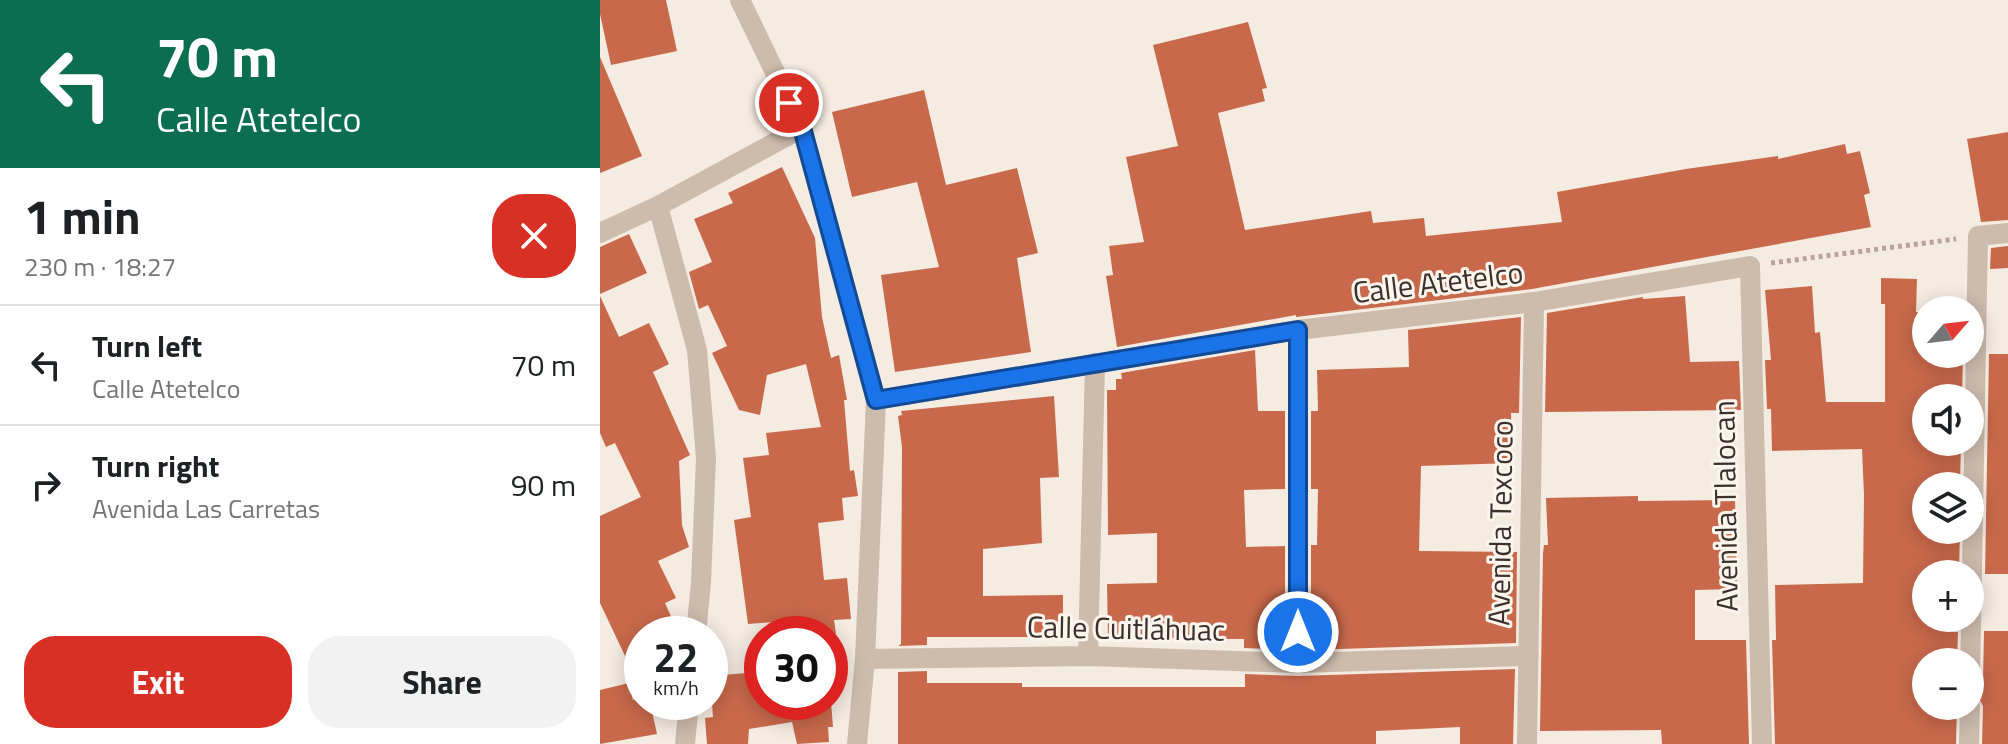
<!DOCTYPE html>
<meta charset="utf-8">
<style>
body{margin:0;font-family:"Titillium Web",sans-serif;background:#f2f2f2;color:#202124;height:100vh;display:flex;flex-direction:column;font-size:30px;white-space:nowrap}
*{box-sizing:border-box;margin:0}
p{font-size:26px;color:#757577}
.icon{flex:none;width:44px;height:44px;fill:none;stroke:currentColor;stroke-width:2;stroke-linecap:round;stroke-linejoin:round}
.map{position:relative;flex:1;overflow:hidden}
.panel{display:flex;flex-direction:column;background:#fff;width:600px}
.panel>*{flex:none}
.hud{background:#0b6e4f;color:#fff;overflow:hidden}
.needle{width:52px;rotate:62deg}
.buttons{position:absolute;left:1312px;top:296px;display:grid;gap:16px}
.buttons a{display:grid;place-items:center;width:72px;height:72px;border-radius:50%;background:#fff;box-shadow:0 4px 20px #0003;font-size:40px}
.speed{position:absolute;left:24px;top:616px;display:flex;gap:16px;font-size:40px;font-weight:700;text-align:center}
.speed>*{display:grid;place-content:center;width:104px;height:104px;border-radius:50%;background:#fff;box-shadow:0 4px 20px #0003;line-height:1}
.speed small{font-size:20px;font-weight:400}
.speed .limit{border:12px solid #d22;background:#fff;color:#111}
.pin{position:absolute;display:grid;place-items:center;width:68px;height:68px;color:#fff;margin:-34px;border:4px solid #fff;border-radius:50%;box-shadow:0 2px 8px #0007}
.me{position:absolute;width:88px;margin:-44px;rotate:0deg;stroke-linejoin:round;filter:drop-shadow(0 0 6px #0008)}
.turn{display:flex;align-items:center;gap:28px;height:168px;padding:0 24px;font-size:36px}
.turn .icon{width:104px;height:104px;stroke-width:2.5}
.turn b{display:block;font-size:56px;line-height:68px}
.round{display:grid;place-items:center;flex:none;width:84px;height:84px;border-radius:32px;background:#f2f2f2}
.headline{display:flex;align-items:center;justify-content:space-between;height:136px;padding:0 24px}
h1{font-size:48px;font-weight:700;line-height:60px}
.cta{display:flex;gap:16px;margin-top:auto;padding:16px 24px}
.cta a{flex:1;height:92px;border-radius:32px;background:#d93025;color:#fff;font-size:32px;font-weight:700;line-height:92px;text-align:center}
.cta a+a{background:#f2f2f2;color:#202124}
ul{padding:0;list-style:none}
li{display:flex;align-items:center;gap:24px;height:120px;padding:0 24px;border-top:2px solid #e0e0e0}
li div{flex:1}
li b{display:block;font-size:30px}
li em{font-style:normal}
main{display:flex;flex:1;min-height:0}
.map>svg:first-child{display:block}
.building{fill:#c8694b}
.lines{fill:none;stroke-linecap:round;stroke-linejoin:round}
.path{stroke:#b9a596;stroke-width:5;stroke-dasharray:4 4;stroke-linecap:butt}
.minor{stroke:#cdbbac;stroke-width:20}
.route-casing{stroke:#114b97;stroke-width:20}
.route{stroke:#1a73e8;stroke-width:14}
.labels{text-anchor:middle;stroke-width:6;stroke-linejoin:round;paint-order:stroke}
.street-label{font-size:30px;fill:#3b302b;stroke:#fbf5ee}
</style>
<main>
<section class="panel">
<div class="hud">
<div class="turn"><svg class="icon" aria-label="left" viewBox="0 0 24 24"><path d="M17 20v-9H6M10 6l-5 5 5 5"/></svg><div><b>70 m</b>Calle Atetelco</div></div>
</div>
<div class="headline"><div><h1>1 min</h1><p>230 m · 18:27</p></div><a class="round" style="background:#d93025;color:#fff"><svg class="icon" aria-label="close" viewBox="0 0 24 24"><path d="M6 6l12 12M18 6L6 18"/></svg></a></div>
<ul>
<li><svg class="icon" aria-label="left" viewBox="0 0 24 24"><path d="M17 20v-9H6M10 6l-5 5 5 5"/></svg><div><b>Turn left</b><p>Calle Atetelco</p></div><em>70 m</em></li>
<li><svg class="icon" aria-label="right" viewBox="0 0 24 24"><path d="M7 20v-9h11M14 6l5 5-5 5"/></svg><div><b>Turn right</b><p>Avenida Las Carretas</p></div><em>90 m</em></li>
</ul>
<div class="cta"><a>Exit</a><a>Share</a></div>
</section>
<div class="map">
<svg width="1408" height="744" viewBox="0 0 1408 744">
<rect width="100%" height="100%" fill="#f4ebe1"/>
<!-- building -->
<path class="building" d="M0,0h66l11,51 -66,14 -11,-51z
M648,22l19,66 -5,1 3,12 -47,12 27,117 126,-19 2,12 51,-5 2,18 136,-14 -5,-30 129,-23 92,-13v3l67,-15 2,10 13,-3 10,42 -6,2 7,32 -339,62 -236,28v-2l-179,32 -11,-71 7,-1 -4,-29 35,-4 -18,-85 52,-11 -25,-101z
M0,57l42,99 -42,17z
M324,90l22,95 71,-17 21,85 -21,5 14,94 -136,20 -14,-97 58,-8 -22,-85 -65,15 -20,-85z
M1408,132v88l-27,2 -14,-83z
M182,167l33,71 7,79 9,41 8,-3 8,45h-3l6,71 4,-1 4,26 -16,2 2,22 -26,3 6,57 23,-2 4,41 -17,1 2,14h-61l-1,-12 -26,2 -14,-104 17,-3 -8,-59 26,-3 -3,-22 55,-6 -15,-63 -39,11 -7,40 -21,-5 -27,-57 15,-7 -19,-41 -9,4 -10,-37 23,-10 -18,-43 39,-16 -5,-10z
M29,234l18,39 -47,21v-47z
M1408,246v22l-18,1 1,-21z
M1281,278l36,1 -1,33h8l2,42h37l-1,44h-36v44h35l-1,44h-34v44h34l-1,44h-33v44h25v14h7l-1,30h-31v44h31l-1,38h-181l-3,-104h4l-1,-55 88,-2 1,-88 -2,-46 -90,2 -1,-42h-4l-2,-49h6l-6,-70 47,-4 3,47 5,-1 6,70h59v-98h-4z
M0,296l19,41 30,-14 20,41 -16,8 37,83 -11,6 3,64 7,22 -31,14 18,37 -11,5 14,31h-37v58l-42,-89v-87l41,-19 -26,-54 -9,4 -6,-14z
M1085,296l5,66 49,-1 2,49 -196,2 2,-99 96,-16v2z
M921,317l-2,96h-8l1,50 -91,3 -2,85 98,1 -1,91 -205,7v-105h6l1,-56h-7v-78h7l-1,-41 92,-3 -1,-37z
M655,350l3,61h27v78l-41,1 2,57 39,-1v104l-41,-2v-9h-23v-2l-113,2 -1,-55 50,-1v-50l-49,2 -1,-145h9v-11h6l-1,-6z
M1389,354h19v220h-23z
M454,396l5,81 -19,1 2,65 -59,6v47l80,-1v42h-136v8l-29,1 3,-2 1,-197 -4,-31 4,-1 -1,-4z
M1038,496v5l97,-1 2,89 -42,1v50h51l3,104h-87l-1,-14 -121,1 3,-178 1,-8h4l-2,-47z
M1384,631h24v113h-26l1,-38 -6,-11 -7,-2 7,-2 6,-10z
M915,669l-2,75h-53v-17l-84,4v13h-478v-72l29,-1v12h95v4h223v-13l53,2z
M147,673l13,29h71l2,25h-5l1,15 -32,2 -5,-22 -43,7 -1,15h-41l-2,-26 8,-1 -3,-41z
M29,683l4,17 9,-2v4h8l7,32 -57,10v-54z"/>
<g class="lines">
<!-- path -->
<path class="path" d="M1171,263l185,-24"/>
<!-- minor -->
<path class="minor" d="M140,0l62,128 74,272 -11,259 -8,85
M58,206l39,144 9,108 -5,124 -5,52
M0,233l58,-27 144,-78
M698,330v333
M276,400l422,-70 236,-28 216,-36 12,478
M488,656l7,-293
M265,659l223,-3 210,7 231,-7
M1370,680l8,-444 30,-3
M85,744l4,-42
M927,744l7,-442
M1369,744l1,-38"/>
</g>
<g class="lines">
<defs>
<path id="route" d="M189,103l13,25 74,272 422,-70v302"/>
</defs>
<!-- route casing -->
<use href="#route" class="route-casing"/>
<!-- route -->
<use href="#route" class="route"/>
</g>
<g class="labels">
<!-- street labels -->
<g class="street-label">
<text transform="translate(838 283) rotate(-7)" y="10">Calle Atetelco</text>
<text transform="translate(1126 506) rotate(-91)" y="10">Avenida Tlalocan</text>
<text transform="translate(901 523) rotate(-89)" y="10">Avenida Texcoco</text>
<text transform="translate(526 629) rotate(1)" y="10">Calle Cuitláhuac</text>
</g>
</g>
</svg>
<div class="buttons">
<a><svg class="needle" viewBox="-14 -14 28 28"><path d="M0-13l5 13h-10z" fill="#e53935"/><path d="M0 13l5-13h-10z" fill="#757577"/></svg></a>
<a><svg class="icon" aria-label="sound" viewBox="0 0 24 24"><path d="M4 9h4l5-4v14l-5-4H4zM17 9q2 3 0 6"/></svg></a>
<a><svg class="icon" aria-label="layers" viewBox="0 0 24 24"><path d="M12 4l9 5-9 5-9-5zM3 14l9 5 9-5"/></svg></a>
<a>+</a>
<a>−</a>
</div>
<div class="speed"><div>22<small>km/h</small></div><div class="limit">30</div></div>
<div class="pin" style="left:189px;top:103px;background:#d93025"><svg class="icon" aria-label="arrive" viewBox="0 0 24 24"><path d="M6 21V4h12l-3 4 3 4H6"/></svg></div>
<svg class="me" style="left:698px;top:632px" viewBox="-20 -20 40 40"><circle r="17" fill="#1a73e8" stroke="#fff" stroke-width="3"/><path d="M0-11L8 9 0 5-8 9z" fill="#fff"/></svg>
</div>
</main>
